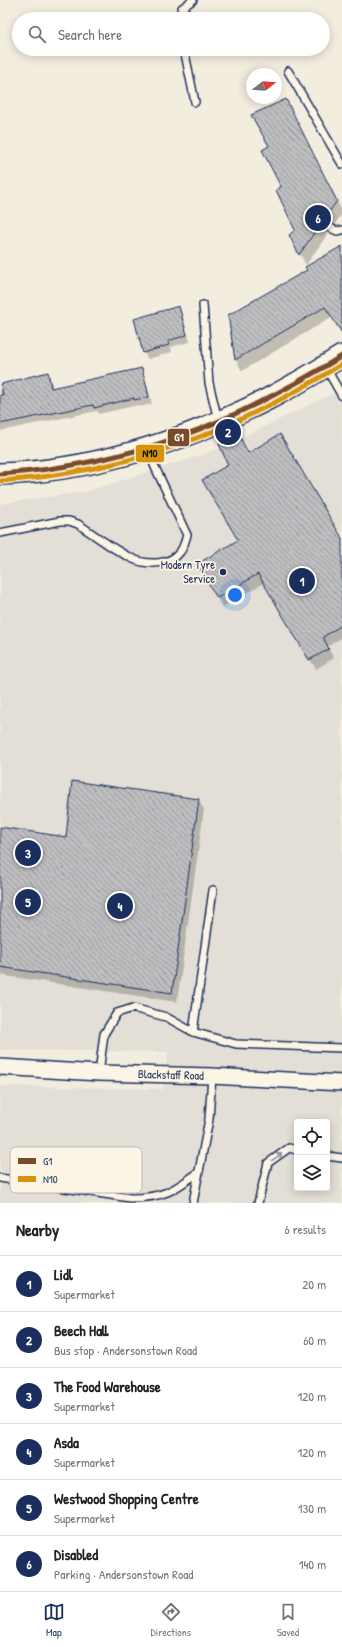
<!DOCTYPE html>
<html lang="en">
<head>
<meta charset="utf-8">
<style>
  :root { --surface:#fff; --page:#f6f6f6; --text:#222; --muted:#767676; --line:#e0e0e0; --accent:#1b2f5e }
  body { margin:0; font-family:"Patrick Hand",sans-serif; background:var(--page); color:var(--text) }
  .controls { position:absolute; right:12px; bottom:12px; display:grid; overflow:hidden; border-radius:4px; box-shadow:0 2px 10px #0003 }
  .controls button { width:36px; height:36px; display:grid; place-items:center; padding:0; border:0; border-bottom:1px solid var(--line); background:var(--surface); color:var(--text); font:20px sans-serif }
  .compass { position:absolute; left:246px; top:68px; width:36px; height:36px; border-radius:50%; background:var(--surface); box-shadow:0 2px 10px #0003; rotate:73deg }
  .you { position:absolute; left:235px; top:595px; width:14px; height:14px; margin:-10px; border:3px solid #fff; border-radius:50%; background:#1a73e8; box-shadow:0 0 0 6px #1a73e833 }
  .badge { display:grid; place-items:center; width:26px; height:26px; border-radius:50%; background:var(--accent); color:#fff; font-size:13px; font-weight:700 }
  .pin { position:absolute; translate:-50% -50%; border:2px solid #fff; box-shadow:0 1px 4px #0006 }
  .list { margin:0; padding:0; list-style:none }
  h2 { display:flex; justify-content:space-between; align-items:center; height:52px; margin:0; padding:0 16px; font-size:17px }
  h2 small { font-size:13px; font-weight:400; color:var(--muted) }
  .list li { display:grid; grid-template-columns:26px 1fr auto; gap:12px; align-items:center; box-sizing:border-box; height:56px; padding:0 16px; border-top:1px solid var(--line) }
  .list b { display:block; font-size:15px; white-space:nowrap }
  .list p { margin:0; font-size:13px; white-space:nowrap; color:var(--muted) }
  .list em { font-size:13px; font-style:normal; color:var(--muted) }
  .icon { flex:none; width:22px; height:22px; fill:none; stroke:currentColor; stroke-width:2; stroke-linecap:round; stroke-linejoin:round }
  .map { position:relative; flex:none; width:342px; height:1203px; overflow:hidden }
  .search { position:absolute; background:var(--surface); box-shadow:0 2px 10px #0003; left:12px; right:12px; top:12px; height:44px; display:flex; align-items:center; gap:10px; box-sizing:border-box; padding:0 14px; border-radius:22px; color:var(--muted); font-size:15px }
  .sheet { height:388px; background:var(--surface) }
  nav { display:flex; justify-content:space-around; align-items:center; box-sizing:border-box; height:56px; border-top:1px solid var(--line); background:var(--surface); font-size:11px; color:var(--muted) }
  nav a { display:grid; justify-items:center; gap:2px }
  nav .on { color:var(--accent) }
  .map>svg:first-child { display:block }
  .built { fill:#e3dfd6; fill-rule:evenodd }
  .shadow { fill:#0003 }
  .building { fill:url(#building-back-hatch); stroke:#1b2f5e }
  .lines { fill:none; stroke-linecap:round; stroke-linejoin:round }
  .lane-casing { stroke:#1b2f5e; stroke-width:10 }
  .street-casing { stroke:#1b2f5e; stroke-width:18 }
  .secondary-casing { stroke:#1b2f5e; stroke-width:24 }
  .lane { stroke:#fcf5e5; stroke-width:7 }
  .street { stroke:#fcf5e5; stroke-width:15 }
  .secondary { stroke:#fcf5e5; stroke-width:21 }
  .bus-1-casing { stroke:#fcf5e5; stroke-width:8 }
  .bus-2-casing { stroke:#fcf5e5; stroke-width:8 }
  .bus-1 { stroke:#7a4b2a; stroke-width:5 }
  .bus-2 { stroke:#d6940e; stroke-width:5 }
  .oneway { stroke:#8c92a2 }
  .poi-dot { fill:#1b2f5e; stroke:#fcf5e5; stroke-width:1.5 }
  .labels { text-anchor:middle; stroke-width:3.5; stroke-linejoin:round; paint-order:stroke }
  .poi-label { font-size:12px; fill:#1b2f5e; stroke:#fcf5e5; text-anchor:end }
  .street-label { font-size:12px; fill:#1b2f5e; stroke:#fcf5e5 }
  .key { fill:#fcf5e5; stroke:#b8babc; stroke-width:1 }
  .key-label { font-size:11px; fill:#1b2f5e }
  .line-badge { stroke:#fcf5e5; stroke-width:1.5 }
  .badge-label { font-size:11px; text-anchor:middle; font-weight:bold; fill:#fff }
  .pale-badge-label { font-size:11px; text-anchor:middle; font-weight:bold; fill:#111 }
</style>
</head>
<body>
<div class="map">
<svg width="342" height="1203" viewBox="0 0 342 1203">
  <defs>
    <pattern id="building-back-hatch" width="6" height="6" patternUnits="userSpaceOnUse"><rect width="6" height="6" fill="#bebec0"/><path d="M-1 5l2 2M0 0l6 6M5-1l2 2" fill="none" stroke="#9a9b9f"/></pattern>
  </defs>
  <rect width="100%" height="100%" fill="#f3ede0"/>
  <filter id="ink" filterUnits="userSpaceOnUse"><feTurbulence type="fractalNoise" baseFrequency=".025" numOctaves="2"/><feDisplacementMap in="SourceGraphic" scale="8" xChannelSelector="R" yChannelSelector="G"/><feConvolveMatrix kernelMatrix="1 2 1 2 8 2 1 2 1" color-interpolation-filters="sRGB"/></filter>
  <g filter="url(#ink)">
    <!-- built -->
    <path class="built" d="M342,389V1203H0V1086L163,1089L168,1052L0,1050V504L88,491L202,455L218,449ZM297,1122H327V1188H297Z"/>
    <!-- shadow -->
    <g class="shadow">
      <polygon points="286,100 342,211 342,214 330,231 326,234 325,238 306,265 290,235 296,230 283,187"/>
      <polygon points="342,247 342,333 332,317 242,371 236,360 229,316 308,270"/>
      <polygon points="178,307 182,314 190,342 171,347 172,352 148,359 144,353 135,320"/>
      <polygon points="141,370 145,376 152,404 139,407 138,405 99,414 97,411 0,431 0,385 47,373 51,380 53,389"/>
      <polygon points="248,454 342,540 342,637 327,647 334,658 316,669 264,583 223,607 198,565 239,541"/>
      <polygon points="198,800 204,809 177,1002 0,975 0,828 67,838"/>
    </g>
    <!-- building -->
    <g class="building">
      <polygon points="286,99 337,201 323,220 320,223 319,226 299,255 289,235 295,230 276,190 281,187 262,150 269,146 251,115"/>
      <polygon points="342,246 342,333 325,307 235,360 228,315 307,270 305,267"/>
      <polygon points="179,306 187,335 168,341 169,345 143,353 134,319"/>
      <polygon points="142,368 149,397 134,400 134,398 94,408 93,405 0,424 0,395 3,395 1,384 48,372 51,388"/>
      <polygon points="280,434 342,538 342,625 323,637 329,649 309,660 258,574 217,598 197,564 238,540 202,480 228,465 219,444 239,435 248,453"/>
      <polygon points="72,781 199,799 172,993 0,967 0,827 66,837"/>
    </g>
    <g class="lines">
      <!-- lane casing -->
      <g class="lane-casing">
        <g id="lane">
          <polyline points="178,19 182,8 193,0"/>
          <polyline points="184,49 195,102"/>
          <polyline points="288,71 342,164"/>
          <polyline points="324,225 337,231 342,230"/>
          <polyline points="203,305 209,383 218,420"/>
          <polyline points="326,368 342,396"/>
          <path d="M0,533L60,521H69L78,524C95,535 112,549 131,558C145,565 170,566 180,552C184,547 185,541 187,535L154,465L149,449"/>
          <polyline points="193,1032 213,890"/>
          <polyline points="99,1073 104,1034 117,1013 133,1008 166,1017 193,1032 236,1044 342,1048"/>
          <polyline points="327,1156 342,1158"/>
          <path d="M0,1178L130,1198C163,1198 173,1191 199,1172"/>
          <polyline points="193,1203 209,1119 212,1076"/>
          <polyline points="258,1203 268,1163 289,1148 297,1150"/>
        </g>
      </g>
      <!-- street casing -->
      <g class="street-casing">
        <g id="street">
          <path id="s1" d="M0,1067L99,1073L212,1076L342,1083"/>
        </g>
      </g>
      <!-- secondary casing -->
      <g class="secondary-casing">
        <path id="secondary" d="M0,474C94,471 185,441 268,399C293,386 318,371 342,356"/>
      </g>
      <!-- lane -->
      <use href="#lane" class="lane"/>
      <!-- street -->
      <use href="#street" class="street"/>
      <!-- secondary -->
      <use href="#secondary" class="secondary"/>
      <!-- bus-1 casing -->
      <g class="bus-1-casing">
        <path id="bus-1" d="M0,474C130,465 232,424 342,356"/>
      </g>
      <!-- bus-2 casing -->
      <g class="bus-2-casing">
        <path id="bus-2" d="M0,481C129,472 233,432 342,364"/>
      </g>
      <!-- bus-1 -->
      <use href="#bus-1" class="bus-1"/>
      <!-- bus-2 -->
      <use href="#bus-2" class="bus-2"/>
    </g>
    <!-- one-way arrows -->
    <defs><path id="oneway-shaft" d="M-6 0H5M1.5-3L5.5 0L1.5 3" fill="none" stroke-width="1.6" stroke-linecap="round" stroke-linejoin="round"/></defs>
    <use class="oneway" href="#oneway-shaft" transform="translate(277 1157) rotate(-35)"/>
  </g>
  <!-- markers -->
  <circle class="poi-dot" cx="223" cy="572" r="4"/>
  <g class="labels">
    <!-- poi labels -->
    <g class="poi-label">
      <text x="215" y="569">Modern Tyre<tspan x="215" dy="14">Service</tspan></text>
    </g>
    <!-- street labels -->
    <g class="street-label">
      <text dy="4" stroke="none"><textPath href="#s1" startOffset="171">Blackstaff Road</textPath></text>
    </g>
  </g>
  <!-- legend -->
  <rect x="10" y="1147" width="132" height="46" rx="6" class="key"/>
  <rect x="18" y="1158" width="18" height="6" fill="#7a4b2a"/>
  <rect x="18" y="1176" width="18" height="6" fill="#d6940e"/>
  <g class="key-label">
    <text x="43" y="1165">G1</text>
    <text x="43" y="1183">N10</text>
  </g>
  <g class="line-badge">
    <rect x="167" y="428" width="23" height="19" rx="4" fill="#7a4b2a"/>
    <rect x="135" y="444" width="30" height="19" rx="4" fill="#d6940e"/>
  </g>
  <g class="badge-label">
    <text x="179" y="441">G1</text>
  </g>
  <g class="pale-badge-label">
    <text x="150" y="457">N10</text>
  </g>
</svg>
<div class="controls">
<button><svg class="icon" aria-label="locate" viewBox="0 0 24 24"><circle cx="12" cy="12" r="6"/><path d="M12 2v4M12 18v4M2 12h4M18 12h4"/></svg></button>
<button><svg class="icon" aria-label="layers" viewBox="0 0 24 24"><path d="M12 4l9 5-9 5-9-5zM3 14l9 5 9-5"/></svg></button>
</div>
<svg class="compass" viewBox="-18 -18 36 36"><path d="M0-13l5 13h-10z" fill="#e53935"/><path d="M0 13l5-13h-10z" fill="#767676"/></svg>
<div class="you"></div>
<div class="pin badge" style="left:302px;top:581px">1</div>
<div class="pin badge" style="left:228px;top:432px">2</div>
<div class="pin badge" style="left:28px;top:853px">3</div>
<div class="pin badge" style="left:120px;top:906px">4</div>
<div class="pin badge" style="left:28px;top:902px">5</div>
<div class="pin badge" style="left:318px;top:218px">6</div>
<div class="search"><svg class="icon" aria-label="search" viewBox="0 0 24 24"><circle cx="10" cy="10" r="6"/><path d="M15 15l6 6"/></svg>Search here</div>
</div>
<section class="sheet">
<h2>Nearby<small>6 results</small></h2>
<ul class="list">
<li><span class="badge">1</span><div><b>Lidl</b><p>Supermarket</p></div><em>20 m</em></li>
<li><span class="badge">2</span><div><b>Beech Hall</b><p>Bus stop · Andersonstown Road</p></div><em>60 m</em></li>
<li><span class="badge">3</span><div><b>The Food Warehouse</b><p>Supermarket</p></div><em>120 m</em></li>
<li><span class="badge">4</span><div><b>Asda</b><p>Supermarket</p></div><em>120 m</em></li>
<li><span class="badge">5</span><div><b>Westwood Shopping Centre</b><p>Supermarket</p></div><em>130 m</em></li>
<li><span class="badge">6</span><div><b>Disabled</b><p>Parking · Andersonstown Road</p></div><em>140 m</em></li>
</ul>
</section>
<nav>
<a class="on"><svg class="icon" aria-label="map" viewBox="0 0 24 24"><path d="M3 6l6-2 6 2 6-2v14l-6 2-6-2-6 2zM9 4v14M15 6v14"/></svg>Map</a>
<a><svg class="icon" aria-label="directions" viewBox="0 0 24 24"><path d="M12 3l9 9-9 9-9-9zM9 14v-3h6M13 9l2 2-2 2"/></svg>Directions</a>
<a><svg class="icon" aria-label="saved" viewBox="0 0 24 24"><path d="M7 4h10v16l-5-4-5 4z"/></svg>Saved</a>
</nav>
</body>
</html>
